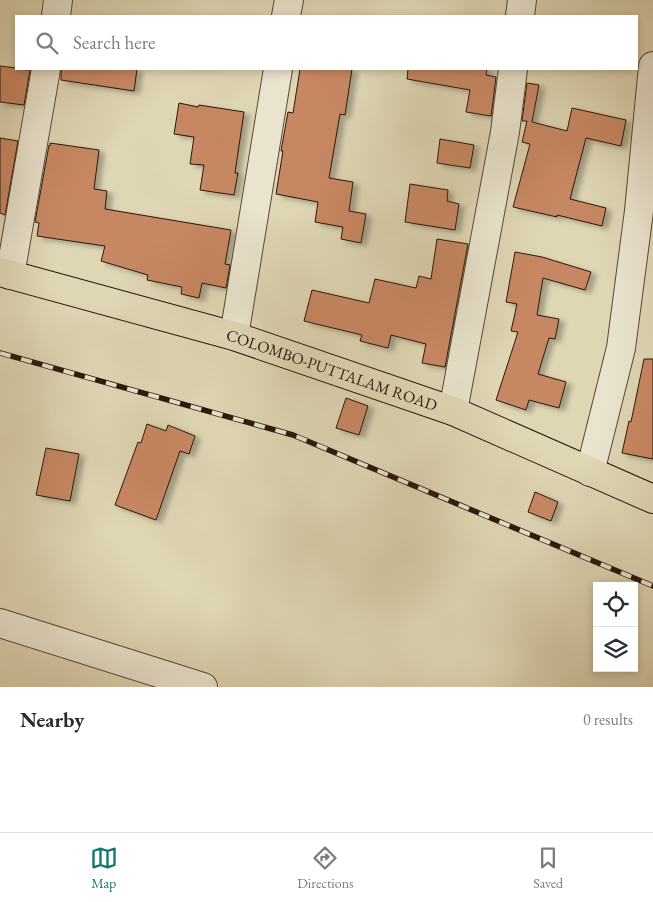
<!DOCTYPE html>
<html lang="en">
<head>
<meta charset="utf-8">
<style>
  :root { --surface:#fff; --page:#f2f2f3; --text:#2b2b33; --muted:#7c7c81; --line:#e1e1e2; --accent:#0f766e }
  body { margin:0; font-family:"EB Garamond",serif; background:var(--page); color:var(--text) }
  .controls { position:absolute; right:15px; bottom:15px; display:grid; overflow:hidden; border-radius:0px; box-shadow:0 2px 8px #0003 }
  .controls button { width:45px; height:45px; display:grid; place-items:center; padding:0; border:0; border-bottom:1px solid var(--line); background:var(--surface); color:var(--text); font:25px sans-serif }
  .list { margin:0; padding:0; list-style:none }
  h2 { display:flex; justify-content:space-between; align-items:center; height:65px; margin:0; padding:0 20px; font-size:21px }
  h2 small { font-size:16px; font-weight:400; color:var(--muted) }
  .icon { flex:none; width:28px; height:28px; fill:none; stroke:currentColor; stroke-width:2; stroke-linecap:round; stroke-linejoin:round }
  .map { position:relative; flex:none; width:653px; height:687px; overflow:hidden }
  .search { position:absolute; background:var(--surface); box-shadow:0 2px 8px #0003; left:15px; right:15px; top:15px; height:55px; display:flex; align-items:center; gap:12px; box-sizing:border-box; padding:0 18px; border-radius:0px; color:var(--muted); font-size:19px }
  .sheet { height:145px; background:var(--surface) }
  nav { display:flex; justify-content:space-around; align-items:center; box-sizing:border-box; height:70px; border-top:1px solid var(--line); background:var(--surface); font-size:14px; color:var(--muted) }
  nav a { display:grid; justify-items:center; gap:2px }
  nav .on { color:var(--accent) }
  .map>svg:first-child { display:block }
  .building { fill:#c88763; stroke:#29180a; filter:url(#shadow) }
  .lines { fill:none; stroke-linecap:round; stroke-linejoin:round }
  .minor-casing { stroke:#564834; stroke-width:30 }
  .highway-casing { stroke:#29180a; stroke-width:30 }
  .minor { stroke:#eae4ce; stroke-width:28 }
  .highway { stroke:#dfd6b4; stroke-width:28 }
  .rail-casing { stroke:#29180a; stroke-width:5.5 }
  .rail { stroke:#eae4ce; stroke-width:4; stroke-dasharray:11; stroke-linecap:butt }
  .labels { text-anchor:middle; stroke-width:4; stroke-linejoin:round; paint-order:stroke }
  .street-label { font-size:16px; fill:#29180a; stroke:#eae4ce }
</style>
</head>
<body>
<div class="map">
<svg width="653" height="687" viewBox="0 0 653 687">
  <defs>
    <filter id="shadow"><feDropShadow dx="5.5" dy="3" stdDeviation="2.5" flood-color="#0004"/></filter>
  </defs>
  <rect width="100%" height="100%" fill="#dfd6b4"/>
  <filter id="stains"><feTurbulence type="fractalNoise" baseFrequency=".004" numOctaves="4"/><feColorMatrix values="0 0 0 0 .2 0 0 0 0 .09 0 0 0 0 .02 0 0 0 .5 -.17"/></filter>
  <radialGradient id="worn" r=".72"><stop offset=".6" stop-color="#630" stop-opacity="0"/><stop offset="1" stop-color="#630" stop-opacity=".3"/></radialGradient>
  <!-- building -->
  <g class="building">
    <polygon points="0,66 16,68 16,69 30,70 24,105 0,102"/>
    <polygon points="61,69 137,69 134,91 61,80"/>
    <polygon points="300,69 352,69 345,115 340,114 329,178 353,182 349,211 366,214 361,243 341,239 343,227 315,222 318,202 276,194 283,151 281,151 288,112 293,113"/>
    <polygon points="408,69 487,69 486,75 496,77 491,116 466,112 470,90 407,79"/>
    <polygon points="527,83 539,85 532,122 567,131 572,108 626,120 621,146 586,138 570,199 606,208 602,226 557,215 557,217 513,207 530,144 522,142 527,121 522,121"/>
    <polygon points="179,103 198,107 199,105 244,112 235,173 238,173 234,195 200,190 204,165 190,164 194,137 174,134"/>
    <polygon points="0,138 18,141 5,215 0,213"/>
    <polygon points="440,139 474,145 470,168 437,163"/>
    <polygon points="50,143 99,150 94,189 107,191 105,209 231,230 225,264 230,265 226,288 202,283 199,298 181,294 182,287 147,280 148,275 101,261 105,246 37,236 39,223 35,222 49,145 50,146"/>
    <polygon points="410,184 448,190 447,201 459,204 455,230 405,222"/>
    <polygon points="437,239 468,244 445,367 422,363 426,344 391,335 388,348 360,341 362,335 304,321 312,290 369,303 375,279 416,288 419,276 431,279"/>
    <polygon points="515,252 542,257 591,272 585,290 543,278 537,315 559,319 555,339 549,338 538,374 566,382 559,408 529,400 526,410 496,400 518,332 511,331 517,304 506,302"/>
    <polygon points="644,359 653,359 653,459 622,453 629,421 631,422"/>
    <polygon points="346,398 368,406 359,435 336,428"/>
    <polygon points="147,424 166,431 168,425 195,436 189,454 180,451 156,520 115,505 138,442 141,443"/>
    <polygon points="46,448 79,454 70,501 36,495"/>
    <polygon points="535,492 558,502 551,521 528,512"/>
  </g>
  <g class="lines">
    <!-- minor casing -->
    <g class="minor-casing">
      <g id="minor">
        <polyline points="56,16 58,0"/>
        <polyline points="286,16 289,0"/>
        <polyline points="520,16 522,0"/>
        <polyline points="10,275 46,69"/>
        <polyline points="234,336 278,69"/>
        <polyline points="453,411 505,132 513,69"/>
        <polyline points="590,472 621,348 639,211 653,66"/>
        <polyline points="0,623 203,687"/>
      </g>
    </g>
    <!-- highway casing -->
    <g class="highway-casing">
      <g id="highway">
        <path id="s1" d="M0,272L234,336L453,411L653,499"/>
      </g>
    </g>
    <!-- minor -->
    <use href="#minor" class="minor"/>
    <!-- highway -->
    <use href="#highway" class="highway"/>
    <!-- rail casing -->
    <g class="rail-casing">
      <polyline id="rail" points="0,353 293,435 653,586"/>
    </g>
    <!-- rail -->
    <use href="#rail" class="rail"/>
  </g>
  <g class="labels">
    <!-- street labels -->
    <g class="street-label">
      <text dy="6" stroke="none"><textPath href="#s1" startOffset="346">COLOMBO-PUTTALAM ROAD</textPath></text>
    </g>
  </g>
  <rect width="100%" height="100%" filter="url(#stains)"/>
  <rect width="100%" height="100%" fill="url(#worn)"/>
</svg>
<div class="controls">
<button><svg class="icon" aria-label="locate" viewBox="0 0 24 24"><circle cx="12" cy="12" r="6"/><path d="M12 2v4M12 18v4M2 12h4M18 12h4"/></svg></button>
<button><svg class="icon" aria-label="layers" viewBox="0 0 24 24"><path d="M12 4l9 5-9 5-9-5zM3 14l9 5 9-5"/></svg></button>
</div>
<div class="search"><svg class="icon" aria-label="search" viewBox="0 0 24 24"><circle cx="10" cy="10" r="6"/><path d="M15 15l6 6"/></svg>Search here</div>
</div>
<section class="sheet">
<h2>Nearby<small>0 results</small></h2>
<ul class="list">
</ul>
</section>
<nav>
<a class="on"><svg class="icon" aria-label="map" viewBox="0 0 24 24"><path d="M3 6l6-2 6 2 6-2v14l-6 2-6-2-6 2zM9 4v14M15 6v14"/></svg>Map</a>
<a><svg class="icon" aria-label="directions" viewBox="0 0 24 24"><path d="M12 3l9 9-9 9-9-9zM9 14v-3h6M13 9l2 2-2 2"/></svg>Directions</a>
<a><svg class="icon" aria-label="saved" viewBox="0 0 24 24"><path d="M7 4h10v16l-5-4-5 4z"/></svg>Saved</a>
</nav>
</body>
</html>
